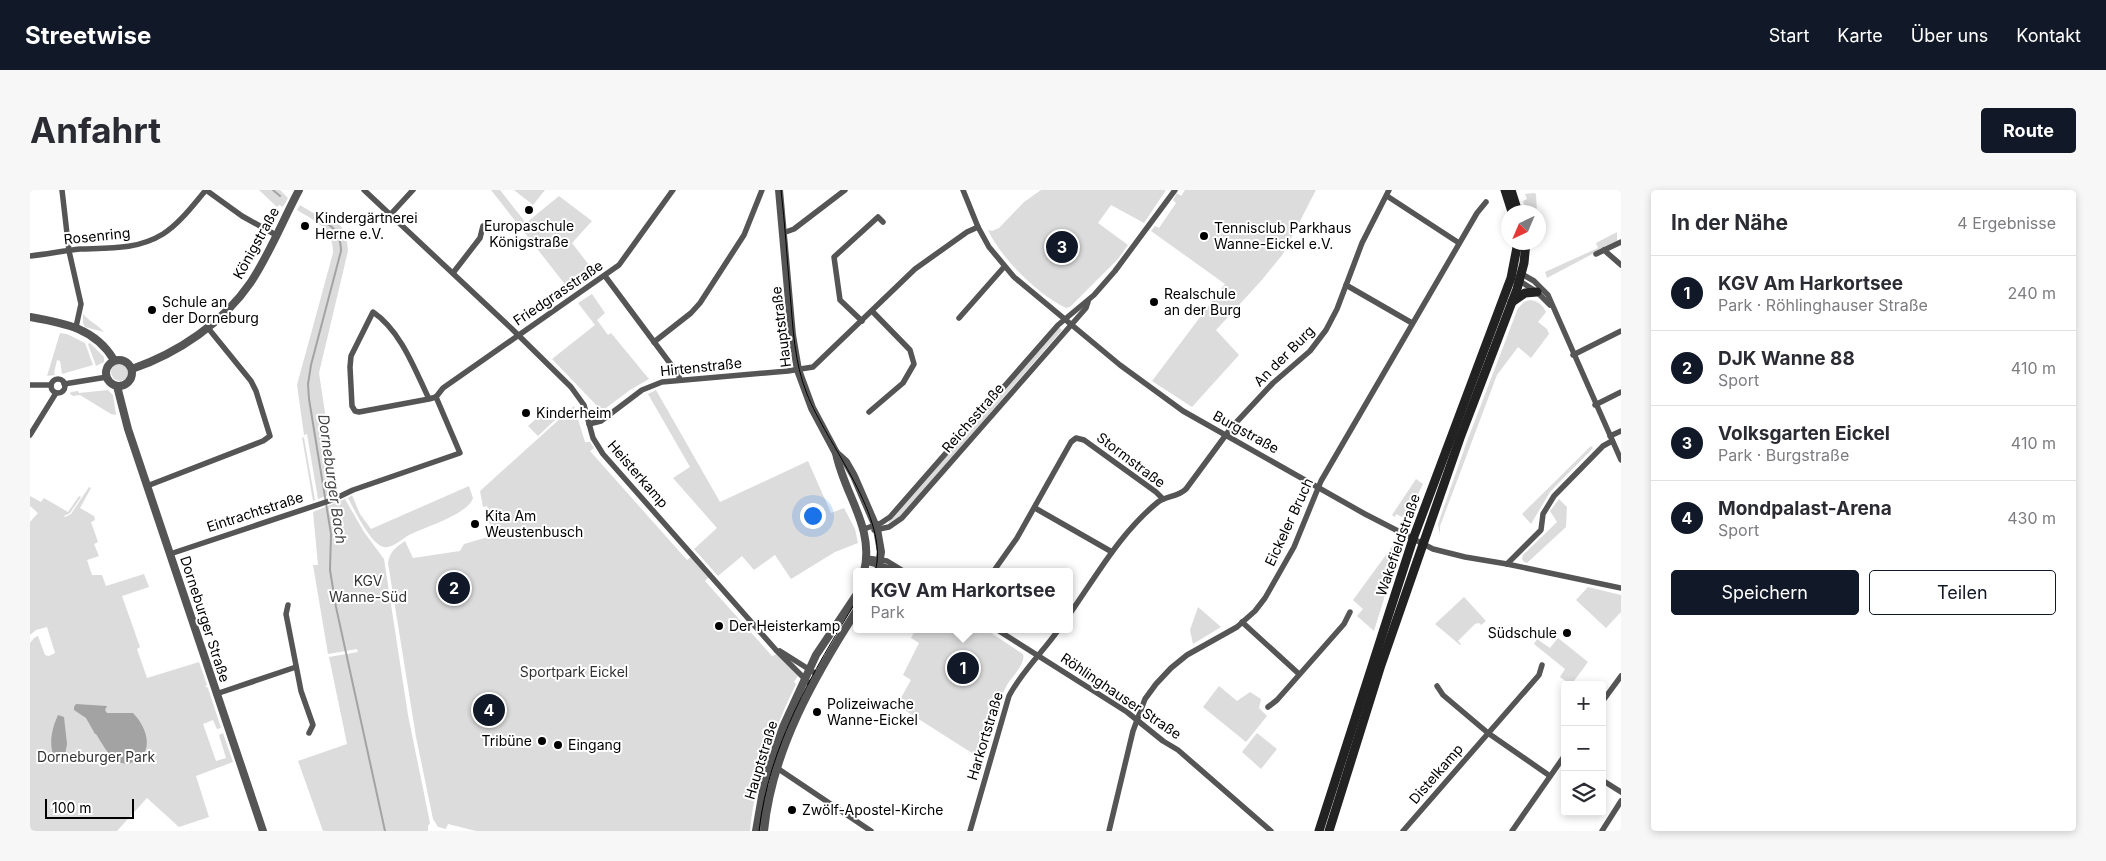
<!DOCTYPE html>
<html lang="de">
<head>
<meta charset="utf-8">
<style>
  :root { --surface:#fff; --page:#f7f7f7; --text:#2b2b33; --muted:#7c7c81; --line:#e1e1e2; --accent:#111827 }
  body { margin:0; font-family:Inter,sans-serif; background:var(--page); color:var(--text) }
  .controls { position:absolute; right:15px; bottom:15px; display:grid; overflow:hidden; border-radius:5px; box-shadow:0 2px 8px #0003 }
  .controls button { width:45px; height:45px; display:grid; place-items:center; padding:0; border:0; border-bottom:1px solid var(--line); background:var(--surface); color:var(--text); font:25px sans-serif }
  .compass { position:absolute; left:1471px; top:15px; width:45px; height:45px; border-radius:50%; background:var(--surface); box-shadow:0 2px 8px #0003; rotate:224deg }
  .scale { position:absolute; left:15px; bottom:12px; width:89px; box-sizing:border-box; padding-left:5px; border:2px solid #000; border-top:0; font-size:14px; line-height:18px; white-space:nowrap; color:#000; -webkit-text-stroke:4px #fff; paint-order:stroke }
  .you { position:absolute; left:782px; top:325px; width:18px; height:18px; margin:-12px; border:4px solid #fff; border-radius:50%; background:#1a73e8; box-shadow:0 0 0 8px #1a73e833 }
  .badge { display:grid; place-items:center; width:32px; height:32px; border-radius:50%; background:var(--accent); color:#fff; font-size:16px; font-weight:700 }
  .pin { position:absolute; translate:-50% -50%; border:2px solid #fff; box-shadow:0 1px 5px #0006 }
  .popup { position:absolute; left:823px; top:378px; width:220px; height:65px; box-sizing:border-box; display:grid; place-content:center; border-radius:5px; background:var(--surface); filter:drop-shadow(0 1px 4px #0005); font-size:16px; white-space:nowrap; color:var(--muted) }
  .popup b { font-size:19px; color:var(--text) }
  .popup::after { content:''; position:absolute; left:50%; top:100%; margin-left:-10px; border:10px solid transparent; border-top-color:var(--surface) }
  .list { margin:0; padding:0; list-style:none }
  h2 { display:flex; justify-content:space-between; align-items:center; height:65px; margin:0; padding:0 20px; font-size:21px }
  h2 small { font-size:16px; font-weight:400; color:var(--muted) }
  .list li { display:grid; grid-template-columns:32px 1fr auto; gap:15px; align-items:center; box-sizing:border-box; height:75px; padding:0 20px; border-top:1px solid var(--line) }
  .list b { display:block; font-size:19px; white-space:nowrap }
  .list p { margin:0; font-size:16px; white-space:nowrap; color:var(--muted) }
  .list em { font-size:16px; font-style:normal; color:var(--muted) }
  .actions { display:flex; gap:10px; padding:15px 20px }
  .actions a { flex:1; padding:11px 0; border:1px solid var(--accent); border-radius:5px; text-align:center; font-size:18px; color:var(--accent) }
  .actions .main { background:var(--accent); color:#fff }
  .icon { flex:none; width:28px; height:28px; fill:none; stroke:currentColor; stroke-width:2; stroke-linecap:round; stroke-linejoin:round }
  .map { position:relative; flex:none; width:1591px; height:641px; overflow:hidden; border-radius:5px }
  header { display:flex; align-items:center; gap:30px; box-sizing:border-box; height:70px; padding:0 25px; background:var(--accent); color:#fff }
  header strong { font-size:24px }
  nav { display:flex; gap:28px; margin-inline-start:auto; font-size:18px }
  .intro { display:flex; align-items:center; justify-content:space-between; box-sizing:border-box; height:120px; padding:0 30px }
  h1 { margin:0; font-size:35px }
  .button { padding:12px 22px; border-radius:5px; background:var(--accent); color:#fff; font-size:18px; font-weight:700 }
  main { display:flex; gap:30px; padding:0 30px }
  aside { flex:1; background:var(--surface); border-radius:5px; box-shadow:0 2px 8px #0003 }
  .map>svg:first-child { display:block }
  .green { fill:#dcdcdc }
  .water { fill:#a3a3a3 }
  .lines { fill:none; stroke-linecap:round; stroke-linejoin:round }
  .stream { stroke:#a3a3a3; stroke-width:2 }
  .minor { stroke:#555; stroke-width:5.5 }
  .tertiary { stroke:#555; stroke-width:8 }
  .secondary { stroke:#222; stroke-width:9 }
  .tram { stroke:#000; stroke-width:1 }
  .poi-dot { fill:#000; stroke:#fff; stroke-width:2 }
  .labels { text-anchor:middle; stroke-width:4; stroke-linejoin:round; paint-order:stroke }
  .poi-label { font-size:14px; fill:#000; stroke:#fff; text-anchor:start }
  .street-label { font-size:14px; fill:#000; stroke:#fff }
  .park-label { font-size:14px; fill:#333; stroke:#fff }
  .water-label { font-size:15px; font-style:italic; fill:#444; stroke:#fff }
</style>
</head>
<body>
<header>
<strong>Streetwise</strong>
<nav><a>Start</a><a>Karte</a><a>Über uns</a><a>Kontakt</a></nav>
</header>
<div class="intro"><h1>Anfahrt</h1><a class="button">Route</a></div>
<main>
<div class="map">
<svg width="1591" height="641" viewBox="0 0 1591 641">
  <rect width="100%" height="100%" fill="#fff"/>
  <!-- green -->
  <g class="green">
    <polygon points="229,0 250,0 258,8 253,17 249,15 247,17"/>
    <polygon points="461,0 470,0 496,33 529,6 562,31 542,53 566,84 541,102"/>
    <polygon points="484,0 515,0 503,15"/>
    <path d="M1011,0H1136L1114,33L1081,15L1068,33L1098,55L1088,69L1040,117L1036,118C1009,106 970,67 958,40L962,41L969,38L994,12Z"/>
    <polygon points="1155,0 1286,0 1253,64 1231,91 1186,140 1209,165 1162,217 1122,191 1195,94 1121,41 1125,36 1129,38 1146,13 1143,10 1147,3 1151,6"/>
    <polygon points="1504,3 1506,4 1507,22 1497,22 1493,11 1497,9 1495,4"/>
    <path d="M270,15L295,30L301,28C314,35 317,47 318,61L289,183L307,302L288,309L277,244L274,245L267,195L303,63C304,39 285,31 267,20Z"/>
    <polygon points="1587,42 1587,51 1517,88 1515,82 1568,58 1566,53"/>
    <polygon points="562,104 575,123 567,130 578,145 581,143 619,189 600,200 572,221 522,169 565,135 548,113"/>
    <path d="M1500,110C1508,111 1513,115 1516,122L1508,132L1517,139L1519,144L1501,168L1488,157L1467,185L1410,336V345L1408,334L1436,254L1488,118L1494,112Z"/>
    <path d="M53,124C59,131 68,135 74,142L55,137L53,133Z"/>
    <polygon points="1029,137 1032,140 870,327 857,334"/>
    <polygon points="30,143 37,144 55,153 63,175 32,184 30,171 27,170 24,183 25,185 17,186"/>
    <polygon points="60,153 74,167 74,172 66,176 58,154"/>
    <circle cx="90" cy="182" r="9"/>
    <polygon points="78,200 83,205 86,225 81,224 50,205 43,206 40,204 41,202 48,201 49,203"/>
    <polygon points="626,200 690,312 778,271 801,323 814,318 825,339 828,353 805,362 761,389 745,365 724,380 712,366 688,386 664,359 687,338 643,288 660,277 618,204"/>
    <path d="M544,216L555,252H560L564,258L560,261L657,370L661,367L679,387L675,391L742,466L747,464L768,486L764,492L766,494C743,542 725,588 720,641H446L418,634L416,639L408,637L403,629L386,547L358,373C360,361 366,357 375,351L383,368L430,361L434,354L465,345L456,326L460,324L457,316L453,317L450,301Z"/>
    <polygon points="517,219 526,229 508,246 498,236"/>
    <polygon points="272,247 274,248 285,310 283,311"/>
    <polygon points="1561,256 1563,258 1520,302 1501,334 1492,324"/>
    <polygon points="1386,289 1393,294 1378,324 1373,325 1372,327 1366,324 1365,327 1362,325"/>
    <path d="M439,296L443,308C438,324 396,337 381,344C373,348 362,359 354,357C341,355 324,319 318,308L322,305L330,324L341,339Z"/>
    <polygon points="59,297 61,298 50,318 64,326 65,330 61,332 68,352 64,354 69,366 57,370 62,385 72,385 76,396 114,384 119,397 92,406 110,457 107,459 117,488 169,472 177,495 175,496 178,498 191,538 187,539 183,530 173,534 186,571 196,568 189,545 193,543 203,572 166,586 179,627 149,637 117,608 87,641 0,641 0,453 4,448 8,446 15,465 19,466 25,463 17,437 6,440 0,445 0,332 8,323 0,316 0,306 11,312 14,308 38,322 49,306 51,307 40,323 34,326 35,327 41,324"/>
    <polygon points="315,309 334,342 354,369 378,525 400,633 398,636 398,641 293,641 268,571 317,554 299,467 328,462 327,459 298,464 283,375 288,375 283,322"/>
    <polygon points="1529,309 1537,317 1536,337 1497,373 1494,372 1492,369 1493,365 1527,332 1520,321"/>
    <polygon points="1364,354 1369,360 1344,441 1327,426 1333,419 1323,410"/>
    <polygon points="1558,397 1591,405 1591,422 1576,438 1546,410"/>
    <polygon points="1434,407 1456,431 1451,435 1449,433 1445,434 1428,451 1431,454 1430,455 1405,434"/>
    <polygon points="1168,417 1191,437 1163,454 1160,440"/>
    <path d="M886,439H955L993,464C996,474 982,486 977,495C965,517 960,546 953,570L868,516V513L881,490L873,485L889,453L881,448Z"/>
    <polygon points="1528,448 1558,472 1541,495 1530,487 1535,479 1504,454 1507,449 1520,458"/>
    <polygon points="1189,496 1207,511 1220,502 1231,509 1229,518 1237,526 1216,552 1173,517"/>
    <polygon points="1227,543 1247,559 1231,579 1212,562"/>
  </g>
  <!-- water -->
  <g class="water">
    <path d="M46,514L77,516L75,520L77,523H103C119,539 126,568 97,574C81,573 74,556 66,544H65L56,528L44,520V517Z"/>
    <path d="M28,525L34,527L37,554L35,565L29,568L23,565C19,551 22,538 28,525Z"/>
  </g>
  <g class="lines">
    <!-- stream -->
    <g class="stream">
      <polyline points="243,0 250,6"/>
      <path d="M296,33C307,39 311,48 311,61L281,175L278,194L279,209L301,344L300,380L306,417L355,641"/>
    </g>
    <!-- minor -->
    <g class="minor">
      <polyline points="32,0 39,61 51,114 46,137"/>
      <polyline points="334,0 481,138 541,197 554,215 563,248 573,264 746,460 782,496"/>
      <polyline points="933,0 948,37 959,57 984,87 1090,175 1153,221 1335,324 1403,359 1435,367 1477,374 1591,398"/>
      <polyline points="1357,6 1429,53"/>
      <polyline points="360,25 383,0"/>
      <polyline points="753,43 764,39 815,0"/>
      <polyline points="1574,60 1591,75"/>
      <polyline points="1566,64 1591,52"/>
      <path d="M0,66C17,64 33,61 50,59C79,58 107,60 133,44C150,33 163,15 176,0L212,26L246,45"/>
      <polyline points="423,83 450,48 453,36"/>
      <polyline points="1490,83 1504,91 1518,105 1591,270"/>
      <polyline points="575,86 648,184 650,190"/>
      <polyline points="1488,90 1507,102 1520,115"/>
      <polyline points="1316,95 1382,133"/>
      <polyline points="929,128 974,77"/>
      <polyline points="832,131 810,110 804,67 848,27 853,32"/>
      <polyline points="624,152 661,123 670,113 714,45 732,0"/>
      <polyline points="1543,165 1591,141"/>
      <circle cx="28" cy="196" r="7"/>
      <polyline points="34,194 77,187"/>
      <polyline points="0,195 21,195"/>
      <polyline points="406,207 413,198 589,75 643,0"/>
      <path d="M399,209L329,222L325,221L322,216L320,177L321,166L343,122C371,141 385,180 399,209L406,207"/>
      <polyline points="1565,215 1591,202"/>
      <polyline points="839,222 873,193 884,174 880,160 842,121"/>
      <polyline points="559,234 571,231 612,200 632,192 758,181 783,177 885,79 937,42 948,37"/>
      <polyline points="0,245 26,203"/>
      <polyline points="1580,246 1591,241"/>
      <polyline points="117,296 233,251 240,246 226,201 221,191 178,138"/>
      <polyline points="1005,318 1082,362"/>
      <polyline points="834,339 851,333 860,327 1028,135 1064,105 1085,81 1145,0"/>
      <polyline points="844,340 859,337 872,328 1056,118 1058,112"/>
      <polyline points="140,364 302,310 323,300 430,263 406,207"/>
      <polyline points="837,368 857,371 875,382"/>
      <polyline points="837,372 871,381"/>
      <polyline points="1477,374 1511,340 1513,324 1524,306 1573,256 1582,251"/>
      <polyline points="963,382 987,348 1041,252 1046,248 1054,250 1126,302 1133,309"/>
      <polyline points="258,415 256,424 271,501 283,535 279,543"/>
      <path d="M1039,425C1067,385 1090,343 1128,312C1136,306 1148,307 1156,299L1201,238L1243,193L1280,161L1296,140L1307,119L1332,53L1359,0"/>
      <polyline points="1212,432 1269,484"/>
      <polyline points="966,439 1097,522 1133,551 1148,560 1241,641"/>
      <polyline points="750,461 788,485"/>
      <polyline points="1407,496 1413,505 1458,543 1520,586"/>
      <polyline points="186,504 266,477"/>
      <polyline points="1572,512 1591,486"/>
      <polyline points="1238,517 1247,510 1314,434 1320,422"/>
      <polyline points="747,578 841,641"/>
      <polyline points="1572,590 1591,602"/>
      <path d="M940,641L979,506C992,481 1013,462 1029,439"/>
      <polyline points="1079,641 1103,541 1115,509 1126,494 1141,478 1157,465 1207,437 1225,421 1235,408 1264,357 1291,291 1447,23 1456,12"/>
      <polyline points="1373,641 1509,485 1512,475"/>
      <polyline points="1482,641 1535,565"/>
      <polyline points="1572,641 1591,611"/>
    </g>
    <!-- tertiary -->
    <g class="tertiary">
      <polyline points="749,0 762,145 768,180 782,218 806,263 816,272 824,286 847,339 851,362 848,382"/>
      <path d="M0,127C34,133 65,138 84,170"/>
      <circle cx="89" cy="183" r="13"/>
      <path d="M102,179C148,163 193,133 221,92C240,63 253,30 269,0"/>
      <polyline points="87,196 98,239 233,641"/>
      <path d="M806,263C814,305 845,337 834,382"/>
      <polyline points="726,641 735,589 753,537 786,465 827,404"/>
      <path d="M734,641C742,560 784,487 827,420"/>
    </g>
    <!-- secondary -->
    <g class="secondary">
      <polyline points="1475,0 1482,22"/>
      <polyline points="1481,0 1488,22"/>
      <polyline points="1482,112 1495,103 1507,102"/>
      <polyline points="1289,641 1383,349 1481,88 1488,52"/>
      <polyline points="1299,641 1351,475 1430,248 1487,99 1494,73 1496,52"/>
    </g>
    <!-- tram -->
    <g class="tram">
      <path d="M751,0C755,34 757,68 760,103C763,137 764,172 777,204C796,253 861,329 845,382"/>
      <path d="M729,641C739,555 782,483 827,410"/>
    </g>
  </g>
  <!-- markers -->
  <g class="poi-dot">
    <circle cx="499" cy="20" r="5"/>
    <circle cx="275" cy="36" r="5"/>
    <circle cx="1174" cy="46" r="5"/>
    <circle cx="1124" cy="112" r="5"/>
    <circle cx="122" cy="120" r="5"/>
    <circle cx="496" cy="223" r="5"/>
    <circle cx="445" cy="334" r="5"/>
    <circle cx="689" cy="436" r="5"/>
    <circle cx="1537" cy="443" r="5"/>
    <circle cx="787" cy="522" r="5"/>
    <circle cx="512" cy="551" r="5"/>
    <circle cx="528" cy="555" r="5"/>
    <circle cx="762" cy="620" r="5"/>
  </g>
  <g class="labels">
    <!-- poi labels -->
    <g class="poi-label">
      <text x="285" y="33">Kindergärtnerei<tspan x="285" dy="16">Herne e.V.</tspan></text>
      <text x="499" y="41" text-anchor="middle">Europaschule<tspan x="499" dy="16">Königstraße</tspan></text>
      <text x="1184" y="43">Tennisclub Parkhaus<tspan x="1184" dy="16">Wanne-Eickel e.V.</tspan></text>
      <text x="1134" y="109">Realschule<tspan x="1134" dy="16">an der Burg</tspan></text>
      <text x="132" y="117">Schule an<tspan x="132" dy="16">der Dorneburg</tspan></text>
      <text x="506" y="228">Kinderheim</text>
      <text x="455" y="331">Kita Am<tspan x="455" dy="16">Weustenbusch</tspan></text>
      <text x="699" y="441">Der Heisterkamp</text>
      <text x="1527" y="448" text-anchor="end">Südschule</text>
      <text x="797" y="519">Polizeiwache<tspan x="797" dy="16">Wanne-Eickel</tspan></text>
      <text x="502" y="556" text-anchor="end">Tribüne</text>
      <text x="538" y="560">Eingang</text>
      <text x="772" y="625">Zwölf-Apostel-Kirche</text>
    </g>
    <!-- street labels -->
    <g class="street-label">
      <text transform="translate(67 46) rotate(-6)" y="5">Rosenring</text>
      <text transform="translate(226 53) rotate(-61)" y="5">Königstraße</text>
      <text transform="translate(528 103) rotate(-34)" y="5">Friedgrasstraße</text>
      <text transform="translate(751 137) rotate(-97)" y="5">Hauptstraße</text>
      <text transform="translate(1254 166) rotate(-45)" y="5">An der Burg</text>
      <text transform="translate(671 177) rotate(-6)" y="5">Hirtenstraße</text>
      <text transform="translate(943 228) rotate(-49)" y="5">Reichsstraße</text>
      <text transform="translate(1216 242) rotate(29)" y="5">Burgstraße</text>
      <text transform="translate(1101 270) rotate(37)" y="5">Stormstraße</text>
      <text transform="translate(608 284) rotate(49)" y="5">Heisterkamp</text>
      <text transform="translate(225 322) rotate(-18)" y="5">Eintrachtstraße</text>
      <text transform="translate(1259 332) rotate(-65)" y="5">Eickeler Bruch</text>
      <text transform="translate(1368 355) rotate(-71)" y="5">Wakefieldstraße</text>
      <text transform="translate(175 429) rotate(72)" y="5">Dorneburger Straße</text>
      <text transform="translate(1091 506) rotate(34)" y="5">Röhlinghauser Straße</text>
      <text transform="translate(955 546) rotate(-73)" y="5">Harkortstraße</text>
      <text transform="translate(731 570) rotate(-73)" y="5">Hauptstraße</text>
      <text transform="translate(1406 584) rotate(-49)" y="5">Distelkamp</text>
    </g>
    <!-- park labels -->
    <g class="park-label">
      <text x="338" y="396">KGV<tspan x="338" dy="16">Wanne-Süd</tspan></text>
      <text x="544" y="487">Sportpark Eickel</text>
      <text x="66" y="572">Dorneburger Park</text>
    </g>
    <!-- water labels -->
    <g class="water-label">
      <text transform="translate(302 289) rotate(82)" y="5">Dorneburger Bach</text>
    </g>
  </g>
</svg>
<div class="controls">
<button>+</button>
<button>−</button>
<button><svg class="icon" aria-label="layers" viewBox="0 0 24 24"><path d="M12 4l9 5-9 5-9-5zM3 14l9 5 9-5"/></svg></button>
</div>
<svg class="compass" viewBox="-18 -18 36 36"><path d="M0-13l5 13h-10z" fill="#e53935"/><path d="M0 13l5-13h-10z" fill="#7c7c81"/></svg>
<div class="scale">100 m</div>
<div class="you"></div>
<div class="pin badge" style="left:933px;top:478px">1</div>
<div class="popup"><b>KGV Am Harkortsee</b>Park</div>
<div class="pin badge" style="left:424px;top:398px">2</div>
<div class="pin badge" style="left:1032px;top:57px">3</div>
<div class="pin badge" style="left:459px;top:520px">4</div>
</div>
<aside>
<h2>In der Nähe<small>4 Ergebnisse</small></h2>
<ul class="list">
<li><span class="badge">1</span><div><b>KGV Am Harkortsee</b><p>Park · Röhlinghauser Straße</p></div><em>240 m</em></li>
<li><span class="badge">2</span><div><b>DJK Wanne 88</b><p>Sport</p></div><em>410 m</em></li>
<li><span class="badge">3</span><div><b>Volksgarten Eickel</b><p>Park · Burgstraße</p></div><em>410 m</em></li>
<li><span class="badge">4</span><div><b>Mondpalast-Arena</b><p>Sport</p></div><em>430 m</em></li>
</ul>
<div class="actions"><a class="main">Speichern</a><a>Teilen</a></div>
</aside>
</main>
</body>
</html>
